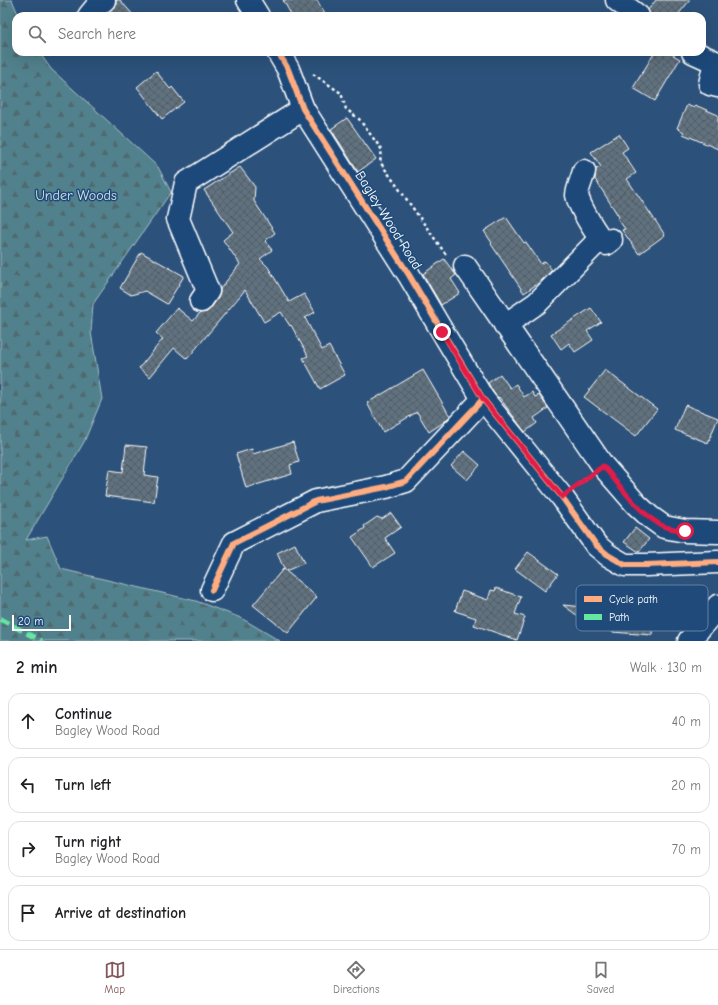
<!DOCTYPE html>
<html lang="en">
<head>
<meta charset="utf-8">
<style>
  :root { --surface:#fff; --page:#f6f6f6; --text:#202124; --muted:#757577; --line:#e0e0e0; --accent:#84575d }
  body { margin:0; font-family:"Comic Neue",sans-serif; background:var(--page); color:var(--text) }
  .scale { position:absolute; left:12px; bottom:10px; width:59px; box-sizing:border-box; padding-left:4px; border:2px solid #fff; border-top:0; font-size:11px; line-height:14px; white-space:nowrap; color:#fff; -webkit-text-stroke:3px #1f4a7a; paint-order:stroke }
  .stop { position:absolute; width:12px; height:12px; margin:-9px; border:3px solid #e11d48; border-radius:50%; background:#fff }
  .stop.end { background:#e11d48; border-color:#fff; box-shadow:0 1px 4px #0008 }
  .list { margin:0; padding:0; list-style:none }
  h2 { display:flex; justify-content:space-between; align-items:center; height:52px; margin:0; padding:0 16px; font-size:17px }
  h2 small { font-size:13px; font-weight:400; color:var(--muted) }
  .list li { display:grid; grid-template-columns:26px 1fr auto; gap:12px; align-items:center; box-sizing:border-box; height:56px; margin:0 8px 8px; padding:0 8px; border:1px solid var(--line); border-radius:12px }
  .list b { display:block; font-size:15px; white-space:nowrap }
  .list p { margin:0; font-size:13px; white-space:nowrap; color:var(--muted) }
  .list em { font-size:13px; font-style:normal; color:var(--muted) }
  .icon { flex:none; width:22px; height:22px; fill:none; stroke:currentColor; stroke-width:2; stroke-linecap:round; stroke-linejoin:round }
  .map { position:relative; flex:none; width:718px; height:641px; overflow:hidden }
  .search { position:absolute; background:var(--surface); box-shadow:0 4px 16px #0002; left:12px; right:12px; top:12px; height:44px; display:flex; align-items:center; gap:10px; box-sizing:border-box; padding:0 14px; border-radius:12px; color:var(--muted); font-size:15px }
  .sheet { height:308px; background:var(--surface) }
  nav { display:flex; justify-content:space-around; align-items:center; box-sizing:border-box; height:56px; border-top:1px solid var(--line); background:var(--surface); font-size:11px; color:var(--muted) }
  nav a { display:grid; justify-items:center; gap:2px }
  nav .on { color:var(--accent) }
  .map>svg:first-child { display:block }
  .forest { fill:url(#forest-firs); stroke:#a8c0c6 }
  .building { fill:url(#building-cross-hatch); stroke:#fff }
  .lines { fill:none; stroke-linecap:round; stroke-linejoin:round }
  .minor-casing { stroke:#fff; stroke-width:25 }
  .path { stroke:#fff; stroke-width:2.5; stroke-dasharray:3 3; stroke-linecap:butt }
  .minor { stroke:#1f4a7a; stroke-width:22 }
  .quiet { stroke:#66e7a1; stroke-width:5; stroke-dasharray:10 5; stroke-linecap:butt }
  .cycleway-casing { stroke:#1f4a7a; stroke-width:8 }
  .cycleway { stroke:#ffac80; stroke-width:6 }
  .route { stroke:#e11d48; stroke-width:5 }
  .labels { text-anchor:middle; stroke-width:3; stroke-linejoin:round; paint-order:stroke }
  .park-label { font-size:14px; fill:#d4e0e2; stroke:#1f4a7a }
  .street-label { font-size:14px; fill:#fff; stroke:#1f4a7a }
  .key { fill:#1f4a7a; stroke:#6280a2; stroke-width:1 }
  .key-label { font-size:11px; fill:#fff }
</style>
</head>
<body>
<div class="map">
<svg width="718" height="641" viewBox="0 0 718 641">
  <defs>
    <pattern id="forest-firs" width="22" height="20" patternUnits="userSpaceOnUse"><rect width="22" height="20" fill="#51818c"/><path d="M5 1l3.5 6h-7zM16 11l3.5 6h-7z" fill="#4f696f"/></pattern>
    <pattern id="building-cross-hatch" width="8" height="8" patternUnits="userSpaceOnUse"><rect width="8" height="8" fill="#617281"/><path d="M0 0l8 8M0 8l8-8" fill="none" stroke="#545b61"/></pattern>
  </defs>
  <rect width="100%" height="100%" fill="#2c527b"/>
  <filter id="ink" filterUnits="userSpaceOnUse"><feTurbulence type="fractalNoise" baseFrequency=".025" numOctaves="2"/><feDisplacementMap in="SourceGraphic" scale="8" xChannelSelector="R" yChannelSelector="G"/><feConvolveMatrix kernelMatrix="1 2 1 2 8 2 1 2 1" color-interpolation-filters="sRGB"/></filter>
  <g filter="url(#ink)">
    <!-- forest -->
    <polygon class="forest" points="0,0 12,0 19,16 16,16 16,52 39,52 51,69 158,167 171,192 93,304 91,332 102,399 84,442 26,540 47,536 61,569 196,601 241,618 280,641 0,641"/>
    <!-- building -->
    <g class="building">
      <polygon points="116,0 120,0 134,16 105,16 116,5"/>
      <polygon points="283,0 317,0 326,16 292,16"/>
      <polygon points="656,0 690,0 677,16 650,16 648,10"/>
      <polygon points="655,52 668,52 680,59 655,101 633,88"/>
      <polygon points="156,71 170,89 172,87 184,102 162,119 137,87"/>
      <polygon points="687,105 694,108 695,105 718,115 718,149 683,134 684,132 677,128"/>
      <polygon points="347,118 376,159 358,172 331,129"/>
      <polygon points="619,134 628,148 622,152 636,173 627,179 665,235 639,254 622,230 625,229 617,218 619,217 595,179 596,169 601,167 591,152"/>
      <polygon points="240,167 255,187 254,201 275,233 265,241 272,250 260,259 268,267 289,302 304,294 315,312 305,318 322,350 329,346 345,375 320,389 303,358 308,356 291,325 290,326 281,312 264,322 245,290 187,359 174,348 150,377 139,368 163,339 156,333 177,308 193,321 200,313 207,312 211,308 218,298 220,293 220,289 240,264 223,240 233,232 204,190"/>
      <polygon points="506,217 524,243 526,242 541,264 545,261 552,270 540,282 524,293 491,244 492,243 484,231"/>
      <polygon points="141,252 184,276 167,304 145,291 131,295 120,288"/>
      <polygon points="444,259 456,275 451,279 460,293 441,305 423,274"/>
      <polygon points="591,308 601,322 587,331 593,340 575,352 569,343 561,349 551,334"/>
      <polygon points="423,370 450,416 444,422 429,432 417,412 383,432 367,403"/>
      <polygon points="605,370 657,409 636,436 584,397"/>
      <polygon points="500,374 510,388 516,384 524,397 532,392 535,397 539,395 548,408 534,418 537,423 525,432 499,397 498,398 493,392 488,383"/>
      <polygon points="685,405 718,418 708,443 675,430"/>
      <polygon points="293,442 299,462 290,465 292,474 246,488 236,454 252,449 253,454"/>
      <polygon points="126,445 147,447 144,475 158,477 154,502 105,496 109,470 123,472"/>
      <polygon points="464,451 480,465 467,480 451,466"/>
      <polygon points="391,513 401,527 385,538 395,553 373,567 352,537 365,528 364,526 377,517 382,519"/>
      <polygon points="635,528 649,539 639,552 624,542"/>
      <polygon points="295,544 304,563 286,571 317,597 288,633 253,605 283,569 285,571 277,553"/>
      <polygon points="528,552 558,574 545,591 515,569"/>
      <polygon points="496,588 521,597 515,614 525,617 517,640 474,625 476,618 455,611 462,591 488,600 491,590 495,591"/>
      <polygon points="563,605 614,610 614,606 654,609 652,635 612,632 612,630 593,627"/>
    </g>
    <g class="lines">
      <!-- minor casing -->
      <g class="minor-casing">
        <g id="minor">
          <polyline points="248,0 258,16"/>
          <polyline points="617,0 638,16"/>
          <polyline points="89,16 98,5 104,0"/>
          <polyline points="278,52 288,69 303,109 409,275 442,331 483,399 562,497 596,545 608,555 625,565 646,565 718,562"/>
          <polyline points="693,52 715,62 710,84 718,86"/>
          <path d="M584,171C583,176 577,190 577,195C579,206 597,237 606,244L611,240"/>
          <polyline points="465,266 603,466 636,504 650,517 664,527 685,531 718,532"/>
          <polyline points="201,301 208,291 178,219 186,183 303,109"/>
          <polyline points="505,325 537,303 600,239"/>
          <polyline points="212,590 234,543 316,501 386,487 406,481 483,399"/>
          <polyline points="689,641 718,606"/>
        </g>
      </g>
      <!-- path -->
      <g class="path">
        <polyline points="313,74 341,93 346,109 359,119 382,150 380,162 447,256"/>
        <polyline points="579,484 588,478"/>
      </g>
      <!-- minor -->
      <use href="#minor" class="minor"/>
      <!-- quiet -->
      <polyline class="quiet" points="0,619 42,641"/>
      <!-- cycleway casing -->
      <g class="cycleway-casing">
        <g id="cycleway">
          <polyline points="278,52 288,69 303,109 409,275 442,331 483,399 562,497 596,545 608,555 625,565 646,565 718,562"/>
          <polyline points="212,590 234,543 316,501 386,487 406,481 483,399"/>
        </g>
      </g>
      <!-- cycleway -->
      <use href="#cycleway" class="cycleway"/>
    </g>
  </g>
  <g class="lines" filter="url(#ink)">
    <!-- route -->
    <path class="route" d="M442,332L483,399L562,497L603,466C620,485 640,515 663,526C669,529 678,529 685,531"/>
  </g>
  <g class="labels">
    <!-- park labels -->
    <g class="park-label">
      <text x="76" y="200">Under Woods</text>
    </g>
    <!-- street labels -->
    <g class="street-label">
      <text transform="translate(389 220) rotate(58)" y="5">Bagley Wood Road</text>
    </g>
  </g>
  <!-- legend -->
  <rect x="576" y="585" width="132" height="46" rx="6" class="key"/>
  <rect x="584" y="596" width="18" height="6" fill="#ffac80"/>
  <rect x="584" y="614" width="18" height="6" fill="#66e7a1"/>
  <g class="key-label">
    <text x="609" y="603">Cycle path</text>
    <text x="609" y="621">Path</text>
  </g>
</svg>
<div class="scale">20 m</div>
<div class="stop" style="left:685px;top:531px"></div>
<div class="stop end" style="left:442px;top:332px"></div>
<div class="search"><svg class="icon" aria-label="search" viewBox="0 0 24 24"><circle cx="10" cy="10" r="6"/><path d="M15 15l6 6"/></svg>Search here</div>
</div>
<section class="sheet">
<h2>2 min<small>Walk · 130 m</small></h2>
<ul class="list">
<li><svg class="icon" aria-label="ahead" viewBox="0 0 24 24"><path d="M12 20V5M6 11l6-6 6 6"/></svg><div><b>Continue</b><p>Bagley Wood Road</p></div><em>40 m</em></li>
<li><svg class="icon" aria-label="left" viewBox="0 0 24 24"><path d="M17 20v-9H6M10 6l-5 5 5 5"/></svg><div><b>Turn left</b></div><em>20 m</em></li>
<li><svg class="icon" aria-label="right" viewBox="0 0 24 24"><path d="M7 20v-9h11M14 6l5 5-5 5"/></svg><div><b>Turn right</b><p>Bagley Wood Road</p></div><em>70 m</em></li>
<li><svg class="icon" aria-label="arrive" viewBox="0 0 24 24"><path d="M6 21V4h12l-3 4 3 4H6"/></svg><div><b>Arrive at destination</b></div></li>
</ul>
</section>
<nav>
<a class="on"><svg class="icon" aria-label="map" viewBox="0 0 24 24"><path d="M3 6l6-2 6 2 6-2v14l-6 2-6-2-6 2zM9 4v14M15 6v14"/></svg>Map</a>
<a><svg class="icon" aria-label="directions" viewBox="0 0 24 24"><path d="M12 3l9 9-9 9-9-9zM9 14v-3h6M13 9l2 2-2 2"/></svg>Directions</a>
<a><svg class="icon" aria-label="saved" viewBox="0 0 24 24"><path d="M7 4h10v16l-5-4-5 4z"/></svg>Saved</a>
</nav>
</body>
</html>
